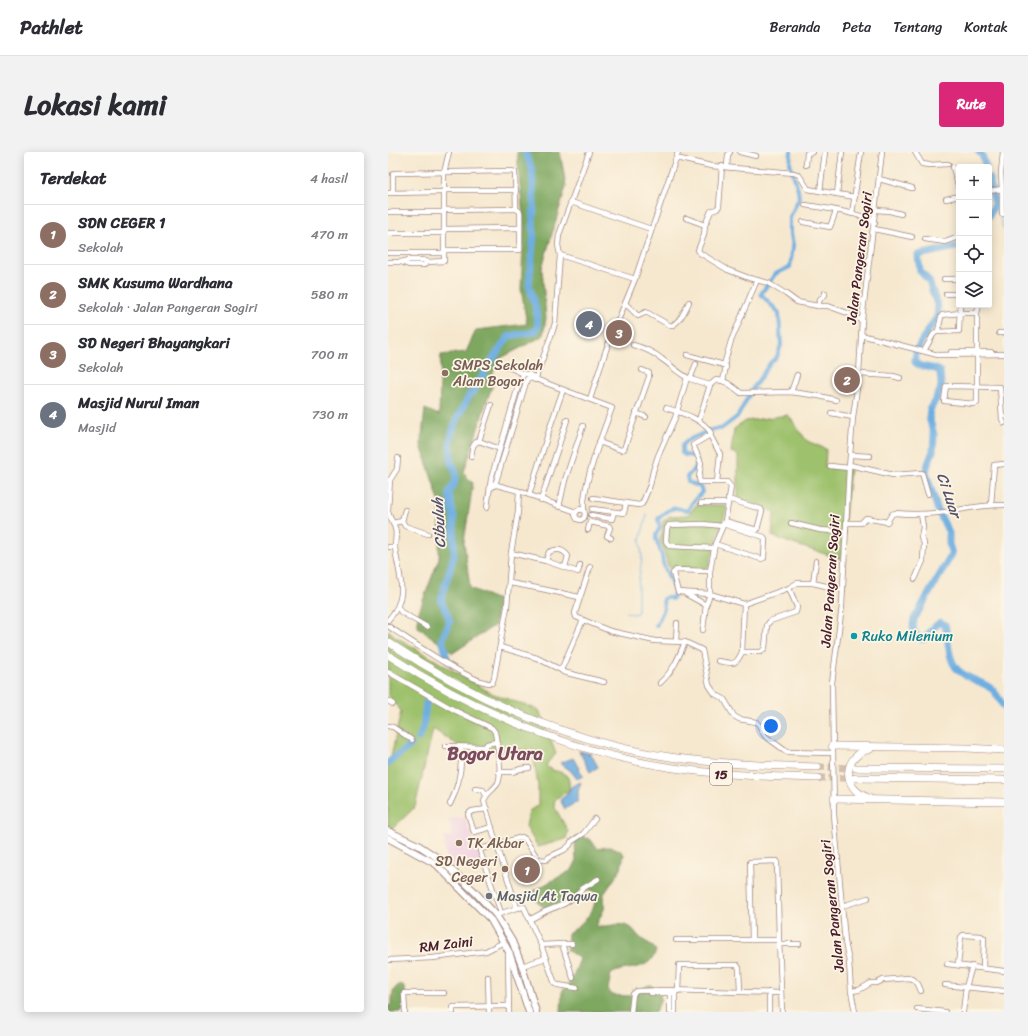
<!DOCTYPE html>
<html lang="id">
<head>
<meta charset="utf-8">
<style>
  :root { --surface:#fff; --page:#f2f2f3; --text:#2b2b33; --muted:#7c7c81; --line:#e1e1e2; --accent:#db2777 }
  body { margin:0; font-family:Sriracha,sans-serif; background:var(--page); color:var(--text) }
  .controls { position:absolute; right:12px; top:12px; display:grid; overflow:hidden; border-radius:4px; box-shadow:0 2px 10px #0003 }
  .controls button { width:36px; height:36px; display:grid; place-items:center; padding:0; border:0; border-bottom:1px solid var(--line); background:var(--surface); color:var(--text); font:20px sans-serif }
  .you { position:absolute; left:383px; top:574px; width:14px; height:14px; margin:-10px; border:3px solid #fff; border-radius:50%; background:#1a73e8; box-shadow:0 0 0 6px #1a73e833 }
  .badge { display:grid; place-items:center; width:26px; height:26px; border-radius:50%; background:var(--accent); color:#fff; font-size:13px; font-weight:700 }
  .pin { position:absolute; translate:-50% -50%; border:2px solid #fff; box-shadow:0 1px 4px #0006 }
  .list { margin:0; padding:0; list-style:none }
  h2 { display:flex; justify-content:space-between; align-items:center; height:52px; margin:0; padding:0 16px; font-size:17px }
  h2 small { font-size:13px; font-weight:400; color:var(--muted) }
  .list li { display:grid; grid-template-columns:26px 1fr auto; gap:12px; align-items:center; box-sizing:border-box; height:60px; padding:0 16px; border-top:1px solid var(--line) }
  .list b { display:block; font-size:15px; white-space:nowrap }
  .list p { margin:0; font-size:13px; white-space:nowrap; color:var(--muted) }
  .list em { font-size:13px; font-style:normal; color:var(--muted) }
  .icon { flex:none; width:22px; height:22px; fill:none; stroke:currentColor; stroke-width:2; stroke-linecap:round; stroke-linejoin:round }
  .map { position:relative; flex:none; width:616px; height:860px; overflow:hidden; border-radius:4px }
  header { display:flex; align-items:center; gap:24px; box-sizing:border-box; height:56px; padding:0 20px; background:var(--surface); border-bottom:1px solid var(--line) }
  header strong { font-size:19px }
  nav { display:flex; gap:22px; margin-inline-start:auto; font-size:14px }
  .intro { display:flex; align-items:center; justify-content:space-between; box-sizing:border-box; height:96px; padding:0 24px }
  h1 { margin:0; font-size:28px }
  .button { padding:10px 18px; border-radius:4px; background:var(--accent); color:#fff; font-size:14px; font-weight:700 }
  main { display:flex; gap:24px; padding:0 24px }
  aside { flex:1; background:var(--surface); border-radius:4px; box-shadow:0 2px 10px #0003 }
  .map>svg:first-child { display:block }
  .built { fill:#f1d0e3 }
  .green { fill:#9dc16c; stroke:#74704c }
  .forest { fill:#7ea760; stroke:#646346 }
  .water { fill:#6eaee1; stroke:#5c6686 }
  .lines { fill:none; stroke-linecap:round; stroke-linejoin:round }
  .stream { stroke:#6eaee1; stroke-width:1 }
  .canal { stroke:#6eaee1; stroke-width:4 }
  .river { stroke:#6eaee1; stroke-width:7 }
  .highway-tunnel { stroke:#d4c0ae; stroke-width:7; stroke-dasharray:7 3.5; stroke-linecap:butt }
  .minor-casing { stroke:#a0847d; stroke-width:6 }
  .major-casing { stroke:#a0847d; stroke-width:8 }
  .highway-casing { stroke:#a0847d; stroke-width:8 }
  .minor { stroke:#fff; stroke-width:4.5 }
  .major { stroke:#fff; stroke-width:6 }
  .highway { stroke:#fff; stroke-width:7 }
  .education-dot { fill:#8d6e63; stroke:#fcf5e5; stroke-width:1.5 }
  .culture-dot { fill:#0f9aa8; stroke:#fcf5e5; stroke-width:1.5 }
  .worship-dot { fill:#6b7280; stroke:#fcf5e5; stroke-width:1.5 }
  .labels { text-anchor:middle; stroke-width:3.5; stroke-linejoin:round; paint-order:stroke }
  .shield { fill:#fcf5e5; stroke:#7f5f63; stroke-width:1 }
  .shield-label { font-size:13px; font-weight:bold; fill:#4a1f2b }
  .street-label { font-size:14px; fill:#4a1f2b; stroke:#fcf5e5 }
  .education-label { font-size:14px; fill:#785e54; stroke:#fcf5e5; text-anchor:start }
  .culture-label { font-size:14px; fill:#0d838f; stroke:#fcf5e5; text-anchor:start }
  .worship-label { font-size:14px; fill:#5b616d; stroke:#fcf5e5; text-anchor:start }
  .water-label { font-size:15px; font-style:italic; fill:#57516b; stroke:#fcf5e5 }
  .district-label { font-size:18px; font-weight:bold; fill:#7b4c60; stroke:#fcf5e5 }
</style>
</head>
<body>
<header>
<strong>Pathlet</strong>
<nav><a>Beranda</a><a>Peta</a><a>Tentang</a><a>Kontak</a></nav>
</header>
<div class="intro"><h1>Lokasi kami</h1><a class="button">Rute</a></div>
<main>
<aside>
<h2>Terdekat<small>4 hasil</small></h2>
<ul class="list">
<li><span class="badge" style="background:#8d6e63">1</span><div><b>SDN CEGER 1</b><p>Sekolah</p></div><em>470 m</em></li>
<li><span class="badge" style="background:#8d6e63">2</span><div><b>SMK Kusuma Wardhana</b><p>Sekolah · Jalan Pangeran Sogiri</p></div><em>580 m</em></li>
<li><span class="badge" style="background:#8d6e63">3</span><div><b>SD Negeri Bhayangkari</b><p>Sekolah</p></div><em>700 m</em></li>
<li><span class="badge" style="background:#6b7280">4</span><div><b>Masjid Nurul Iman</b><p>Masjid</p></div><em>730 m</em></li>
</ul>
</aside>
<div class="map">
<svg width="616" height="860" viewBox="0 0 616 860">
  <rect width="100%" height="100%" fill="#fcf5e5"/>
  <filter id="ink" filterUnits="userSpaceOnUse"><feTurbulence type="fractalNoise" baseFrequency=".025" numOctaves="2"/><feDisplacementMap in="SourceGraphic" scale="8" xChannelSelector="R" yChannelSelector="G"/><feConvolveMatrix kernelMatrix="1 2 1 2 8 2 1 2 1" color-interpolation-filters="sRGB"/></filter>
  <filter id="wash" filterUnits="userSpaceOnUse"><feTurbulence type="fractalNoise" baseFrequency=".012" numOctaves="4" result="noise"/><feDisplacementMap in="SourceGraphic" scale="16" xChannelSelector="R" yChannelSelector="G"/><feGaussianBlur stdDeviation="0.9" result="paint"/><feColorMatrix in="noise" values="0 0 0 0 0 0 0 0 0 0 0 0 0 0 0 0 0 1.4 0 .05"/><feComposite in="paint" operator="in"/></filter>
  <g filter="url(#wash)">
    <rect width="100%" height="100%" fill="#f6e8cf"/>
    <!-- built -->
    <polygon class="built" points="78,665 80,679 84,679 86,697 90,697 94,714 86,715 85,711 63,714 58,704 56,685 63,684 61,667"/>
    <!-- green -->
    <g class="green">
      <polygon points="400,263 419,289 438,297 437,315 462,317 453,407 405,392 384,384 386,360 350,346 350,303 343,300 346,277 358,269"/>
      <polygon points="308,353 336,353 339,356 320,416 282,416 280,414 277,401 272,388 275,377 275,369 282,364 300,363"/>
      <path d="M0,478L8,485L103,541L151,558L168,602L160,610L158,614C167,623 184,615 181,638L167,647L166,654L180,679L178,687L150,695L138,675L141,659L150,653V633L144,597L116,600L73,595L45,577L27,655L4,677L0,676V607L3,605L13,559L0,544Z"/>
    </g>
    <!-- forest -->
    <g class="forest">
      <polygon points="129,0 172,0 178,34 154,116 158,166 155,184 111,207 105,221 108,225 99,248 76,320 80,327 85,331 76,390 82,436 110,448 107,473 65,501 30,475 30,462 51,406 52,352 33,293 37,257 51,263 53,203 78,200 88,178 139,172 133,137 136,75"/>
      <path d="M194,684L201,687L210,697C220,694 228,694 236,702L233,717L216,742L215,749L217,755L208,774C220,776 231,769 242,775C247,778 249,784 254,787C260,792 264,791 268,799C261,821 237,813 223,822L220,837L223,843L240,844L261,833C276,839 274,848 267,860H173L174,840L184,827L192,807L179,798L180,782C195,771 207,761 209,741L202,738H194L176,755L168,756L162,759L150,751L145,739L184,718L188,710L187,686Z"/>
      <path d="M13,832C21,838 17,852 14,860H0V855L4,852C4,843 4,836 13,832Z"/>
    </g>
    <!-- water -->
    <g class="water">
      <polygon points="191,599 203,602 210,615 202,620"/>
      <polygon points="185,606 195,624 189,627 183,619 172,611"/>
      <polygon points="193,630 190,639 190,649 177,657 172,648 179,642 184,634"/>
    </g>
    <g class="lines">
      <!-- stream -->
      <g class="stream">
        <path d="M607,52C612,60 612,70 616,78"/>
        <polyline points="238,460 245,462 249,461 250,459 250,433 254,406 252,388 259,363"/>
      </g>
      <!-- canal -->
      <path class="canal" d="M268,474L276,457L275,447L279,445L284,447L287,440L275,411L274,403L268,387V383L272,375L270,367C274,363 281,357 287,356C292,356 295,359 300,358C305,348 307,348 314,340L312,335L300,330L299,325L308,315L309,308L306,304L297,303L294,301V293L298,289L320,279L326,277H333L350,264L363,239L383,210L389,205L393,193L391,161L373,142L387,122L402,115L405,93L402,77V65L411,46L410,38L402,11L403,0"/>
      <!-- river -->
      <g class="river">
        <polyline points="591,0 594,3 598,15"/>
        <polyline points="601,26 607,52 601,64"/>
        <path d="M571,93L568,95L530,103L532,119L541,129L550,155L549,165L534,188L528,200L527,210C533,217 544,214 552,219L553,233L552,239L542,258L541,265L546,283L545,299L540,312L538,320L550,359L561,381V392L564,402L526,467C524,477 525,480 533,487H536L543,478L552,470L557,473C561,487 559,505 569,517C578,527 594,529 604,537C609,542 612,549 616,555"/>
        <path d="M59,506L54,487L62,469L53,448L66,403V366L61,341C67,331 69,328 67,316L63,312C65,305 61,298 62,291C64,272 74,258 82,242L86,239L99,215L121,184L146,180L150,175L148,157L141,133L146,82L145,70L146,54L144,17L137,0"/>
        <polyline points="31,586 35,576 38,551"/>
        <polyline points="0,611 23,593"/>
      </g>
    </g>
  </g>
  <g filter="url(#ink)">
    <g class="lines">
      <!-- highway-tunnel -->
      <g class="highway-tunnel">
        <polyline points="430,615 466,616"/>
        <polyline points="430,626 467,626"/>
      </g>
      <!-- minor casing -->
      <g class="minor-casing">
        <g id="minor">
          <polyline points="352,0 368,4"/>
          <polyline points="527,0 534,12 541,13 560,12"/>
          <polyline points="288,6 323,14 406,21 411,23 420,37 467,45"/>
          <polyline points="418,13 419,1 425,0"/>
          <polyline points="334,14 331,54 329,57 323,59 317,73 316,83 310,98 312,101 340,118 361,126 380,131 398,142 409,150 430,154 440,154 462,162 466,166 474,168"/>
          <polyline points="339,14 340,3 342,0"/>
          <polyline points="565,15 571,37"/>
          <polyline points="491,27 524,36"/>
          <polyline points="614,37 613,21 615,0"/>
          <polyline points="56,38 128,38"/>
          <polyline points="432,39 437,0"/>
          <polyline points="601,39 614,37 614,62 616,62"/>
          <polyline points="0,41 56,40"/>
          <polyline points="5,41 5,22 7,21 123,19 127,20 128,57 130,58 132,60 132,98 56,98"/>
          <polyline points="449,42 454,0"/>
          <polyline points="558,47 571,44"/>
          <polyline points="183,50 263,77"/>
          <path d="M417,53C431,55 479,62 487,71"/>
          <polyline points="56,58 128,57"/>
          <polyline points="488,58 502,59 513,62"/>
          <polyline points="0,60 56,60"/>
          <polyline points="464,62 473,0"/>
          <polyline points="298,66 317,73"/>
          <polyline points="415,70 442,75 448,59"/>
          <polyline points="56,77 132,76"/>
          <polyline points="486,77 524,85"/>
          <polyline points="0,81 56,81"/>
          <polyline points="537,87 557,90 571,85"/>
          <polyline points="0,101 56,101"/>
          <polyline points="172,103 247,127"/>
          <polyline points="0,110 13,110 21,108 35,108 40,110 56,109 56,21 61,0"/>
          <polyline points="13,110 21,113 36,113 40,110"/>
          <polyline points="556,127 571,127"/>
          <polyline points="558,142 571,142"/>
          <polyline points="466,148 476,149"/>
          <path d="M237,151L250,164L258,160L283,174C292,170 297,159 301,150"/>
          <polyline points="430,154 432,147 437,143 437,141"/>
          <polyline points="589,161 591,153"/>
          <polyline points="550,179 553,165 554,163 572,161 589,161 589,199"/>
          <polyline points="611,181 616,181"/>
          <polyline points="473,183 550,203 616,202"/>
          <path d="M245,193C256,196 265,200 274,207C284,214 291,222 302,227"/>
          <polyline points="536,199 545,183 548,180 571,179 572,153"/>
          <polyline points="563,200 603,200"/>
          <polyline points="299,203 336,213"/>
          <polyline points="589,203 589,251 586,252 556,249 558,234 612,235 614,267 616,271"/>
          <polyline points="308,212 302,227 322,233"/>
          <polyline points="116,213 136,222"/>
          <polyline points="471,222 505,224 512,226"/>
          <polyline points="147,228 165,178 167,171 172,103 170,93 171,83 201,0"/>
          <polyline points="335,229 338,214 336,213 343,189 369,128"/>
          <polyline points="403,240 409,223"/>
          <polyline points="202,247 218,198 247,127 290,0"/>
          <path d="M278,256C294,261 314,266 323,281L322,283L305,293L313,311L311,326L312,330H339L343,335L337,369L327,392L322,419V442L318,453L315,478"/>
          <polyline points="248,261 258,265"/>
          <polyline points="443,261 465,265"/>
          <path d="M311,268L322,233L328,228C339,228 345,235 353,241L403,240L431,244L448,248"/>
          <polyline points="322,283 332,302 329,330"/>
          <polyline points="91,289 103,253"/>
          <polyline points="211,290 233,298 236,297 261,225 261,221 254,218"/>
          <polyline points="463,303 482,304"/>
          <path d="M83,305C84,298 84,291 91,289L112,297"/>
          <polyline points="462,313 505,323 534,321 540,342"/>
          <polyline points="442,314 461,316"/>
          <polyline points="0,328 2,328 0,358"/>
          <polyline points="2,328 9,317 10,306"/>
          <polyline points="105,332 131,339 188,360 192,357 196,359"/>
          <path d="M103,336L107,333L139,227L141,226L150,228L224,256C216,277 190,343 197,362L196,366L193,368L189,367L187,363L188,360"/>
          <polyline points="141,343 164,269 175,238"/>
          <polyline points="205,346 251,353 254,352 262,333 265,319 270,304 287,266 299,226"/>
          <polyline points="153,348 179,268"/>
          <polyline points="313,351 340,351"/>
          <polyline points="603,353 606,313 616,312"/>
          <polyline points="171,355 177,328 195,274"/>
          <polyline points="99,356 103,327 132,228 136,222 140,222 148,226"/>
          <polyline points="204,357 236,361 238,351"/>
          <path d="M0,359C1,365 5,370 7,376C9,382 7,389 7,395C10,423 23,443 0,468"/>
          <polyline points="203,363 224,367 226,360"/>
          <polyline points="14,369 17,374 40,382"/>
          <polyline points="337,369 369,378 374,359 373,357 340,347"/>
          <polyline points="5,371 14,369 17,358"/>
          <polyline points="403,371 432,378 458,380"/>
          <path d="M458,371H473L478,366L499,370L504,362L507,361C528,363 549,362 570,358C585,355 600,353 616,353"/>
          <polyline points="200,378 202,370 221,374 222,376 219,384 223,386"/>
          <polyline points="327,392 373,407 376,406 377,387 376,385 335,372"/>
          <polyline points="1,395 7,395"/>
          <polyline points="326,396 281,394 278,389 279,376 281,373 315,372 334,374"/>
          <polyline points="123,401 158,409 190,420 192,413"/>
          <path d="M158,409L161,400C169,396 175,397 180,404L177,415"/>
          <polyline points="202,415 187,461 188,465 222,479 267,489 297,490 314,498 321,533 327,542 336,547 346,564 351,567 368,570 371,573 377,584 399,600 445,601"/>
          <polyline points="322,419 288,418 285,421 290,440 322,442 356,452 401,436 409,431 425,431 455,438"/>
          <polyline points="527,427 535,409 536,391 533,386 535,375 533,362"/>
          <polyline points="122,431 154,437 191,445"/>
          <polyline points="425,431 428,409"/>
          <polyline points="298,442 318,453"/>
          <polyline points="10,455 13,460 39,475"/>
          <path d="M0,474C18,486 87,534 104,531L106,526L119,455L123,401L130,360L131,339"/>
          <polyline points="288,489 289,471"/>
          <polyline points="112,495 149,506 173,518 175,520 216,530"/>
          <polyline points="354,500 373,500 377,496 379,473 382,469 408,460 409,455 401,436"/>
          <path d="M330,509C345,511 347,515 354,500L356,452"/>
          <polyline points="173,518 195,468"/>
          <path d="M0,520L68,559L104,576L107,580C109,593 115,620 110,631C106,638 98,641 96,649L107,687L129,756"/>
          <path d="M272,531C285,519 290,507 297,490"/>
          <polyline points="0,549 5,552"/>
          <polyline points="0,574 5,575 24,588"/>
          <polyline points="57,594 97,595 99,592 108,590"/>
          <polyline points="111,620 125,620 132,617 141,616"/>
          <polyline points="87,637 95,638 98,643"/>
          <path d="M62,652C71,635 74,614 73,595"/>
          <polyline points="99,657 84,659 80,662 86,680 104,675"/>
          <polyline points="454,754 480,746"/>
          <polyline points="113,761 92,699 93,697 134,685 137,687 150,707 158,708 161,705 176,698 182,693 183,690 195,682 207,667"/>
          <polyline points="111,762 129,756 136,755 153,793 167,832 170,833 189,836"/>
          <polyline points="143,767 158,759 176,752 189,743 194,737 210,727"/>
          <polyline points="288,788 391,788 394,860"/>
          <polyline points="364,788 362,710 389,709 391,788"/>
          <polyline points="174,792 184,792"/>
          <polyline points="392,792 411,792"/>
          <polyline points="153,793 174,792 185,826"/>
          <polyline points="120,802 121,860"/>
          <polyline points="0,808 45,806 98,799 116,790"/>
          <polyline points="559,812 616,819"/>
          <polyline points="570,813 573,785 575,783 593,784 596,786 595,816"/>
          <polyline points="134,814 158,806"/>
          <polyline points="100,825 101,860"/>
          <polyline points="557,833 616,839"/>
          <polyline points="290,839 291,813 349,813 351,816 352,839"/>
          <polyline points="463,839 471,838 483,831 489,831 495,828 521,826 526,828 530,832 533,839"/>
          <polyline points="381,840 381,860"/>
          <polyline points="262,841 287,841"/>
          <polyline points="529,857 557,860"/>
          <polyline points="17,860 16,841 56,841"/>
          <polyline points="65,860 65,855 121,854"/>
          <polyline points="243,860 245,842 249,839 280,838 393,841"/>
          <polyline points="282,860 282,842"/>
          <polyline points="287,860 287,841 288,840"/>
          <polyline points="467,860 463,839 461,810 457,790 446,662 444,531 454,454 461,316 465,265 471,222 474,168 494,0"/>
          <polyline points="575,860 578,835 584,814"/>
        </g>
      </g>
      <!-- major casing -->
      <g class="major-casing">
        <g id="major">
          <polyline points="0,679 30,693 53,708 87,740 108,763 124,789 134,814 148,860"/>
          <polyline points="0,686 48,712 103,768 121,800 141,860"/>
        </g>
      </g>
      <!-- highway casing -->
      <g class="highway-casing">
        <g id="highway">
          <path d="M0,490C84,546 181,590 282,605C331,612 380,614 430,615"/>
          <path d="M0,503C84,558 180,599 279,615C329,623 379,625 430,626"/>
          <polyline points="444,594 578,596 616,598"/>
          <polyline points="468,616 616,617"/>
          <polyline points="467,626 616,628"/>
          <path d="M481,646C453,637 454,604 482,597"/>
          <polyline points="446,647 616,650"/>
        </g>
      </g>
      <!-- minor -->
      <use href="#minor" class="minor"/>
      <!-- major -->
      <use href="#major" class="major"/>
      <!-- highway -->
      <use href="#highway" class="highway"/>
    </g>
  </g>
  <!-- markers -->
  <g class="education-dot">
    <circle cx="57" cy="221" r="4"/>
    <circle cx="71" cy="691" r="4"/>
    <circle cx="117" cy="717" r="4"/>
  </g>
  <circle class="culture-dot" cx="466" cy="484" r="4"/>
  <circle class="worship-dot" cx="101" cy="744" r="4"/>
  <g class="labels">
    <!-- shield labels -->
    <rect class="shield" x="322" y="611" width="22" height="22" rx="3"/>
    <g class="shield-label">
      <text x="333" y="627">15</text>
    </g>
    <!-- street labels -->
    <g class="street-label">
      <text transform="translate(471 106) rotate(-83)" y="5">Jalan Pangeran Sogiri</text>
      <text transform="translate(442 429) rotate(-86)" y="5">Jalan Pangeran Sogiri</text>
      <text transform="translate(444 754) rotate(-96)" y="5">Jalan Pangeran Sogiri</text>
      <text transform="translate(58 792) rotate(-7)" y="5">RM Zaini</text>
    </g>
    <!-- education labels -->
    <g class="education-label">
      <text x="65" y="218">SMPS Sekolah<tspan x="65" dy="16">Alam Bogor</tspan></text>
      <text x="79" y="696">TK Akbar</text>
      <text x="109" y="714" text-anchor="end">SD Negeri<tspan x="109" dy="16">Ceger 1</tspan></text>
    </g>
    <!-- culture labels -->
    <g class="culture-label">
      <text x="474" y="489">Ruko Milenium</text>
    </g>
    <!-- worship labels -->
    <g class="worship-label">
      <text x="109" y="749">Masjid At Taqwa</text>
    </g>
    <!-- water labels -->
    <g class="water-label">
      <text transform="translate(561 343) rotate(71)" y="5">Ci Luar</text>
      <text transform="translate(51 371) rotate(-93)" y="5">Cibuluh</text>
    </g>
    <!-- district labels -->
    <g class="district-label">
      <text x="107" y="608">Bogor Utara</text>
    </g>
  </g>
</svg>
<div class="controls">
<button>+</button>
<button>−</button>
<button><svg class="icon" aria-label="locate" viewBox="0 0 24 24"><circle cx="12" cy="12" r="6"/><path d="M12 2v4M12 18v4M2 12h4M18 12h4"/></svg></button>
<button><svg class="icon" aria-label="layers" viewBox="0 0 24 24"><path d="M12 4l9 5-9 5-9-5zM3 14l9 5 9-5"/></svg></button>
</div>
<div class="you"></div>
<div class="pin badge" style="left:139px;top:718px;background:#8d6e63">1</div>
<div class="pin badge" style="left:459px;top:228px;background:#8d6e63">2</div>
<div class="pin badge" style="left:231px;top:181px;background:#8d6e63">3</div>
<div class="pin badge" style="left:201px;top:172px;background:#6b7280">4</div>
</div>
</main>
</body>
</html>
